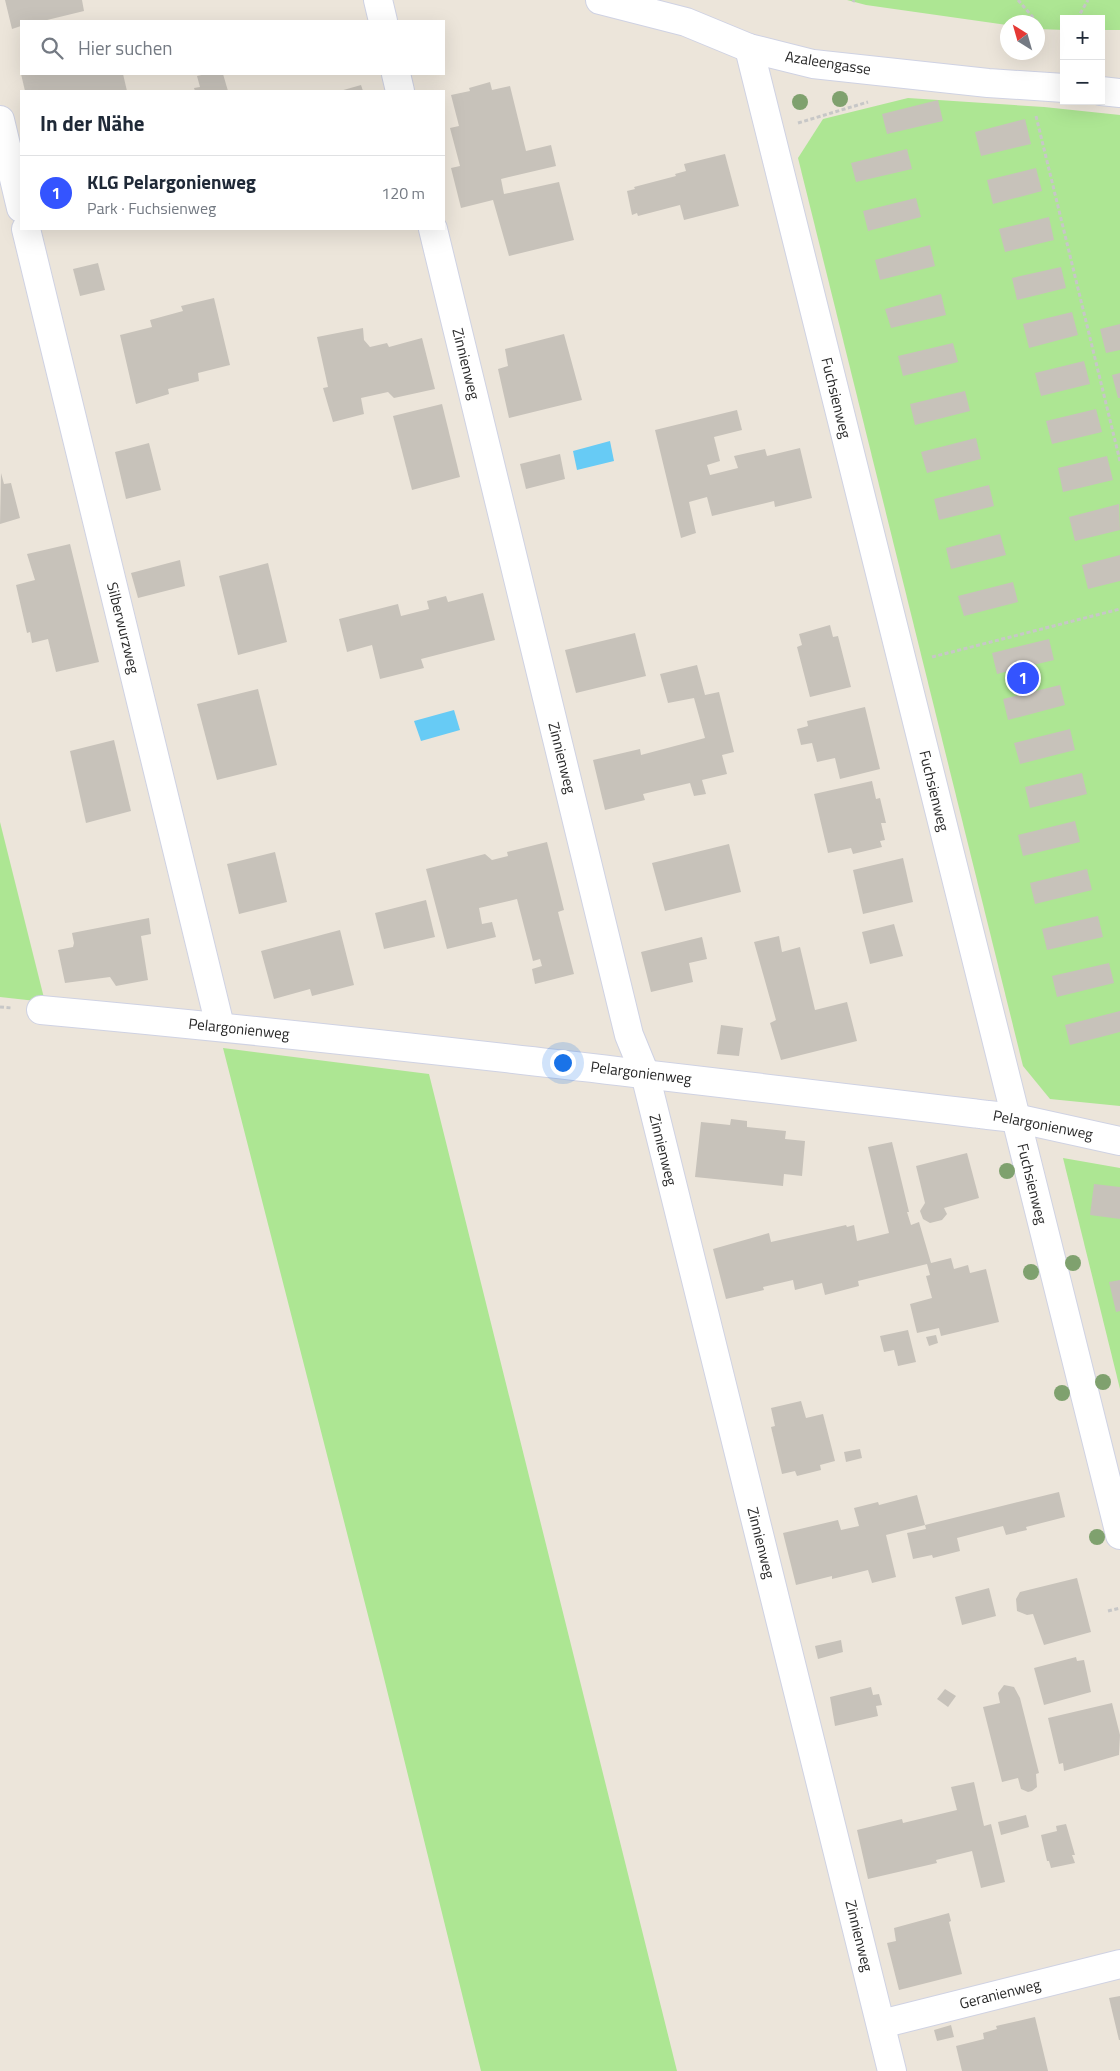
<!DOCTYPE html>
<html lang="de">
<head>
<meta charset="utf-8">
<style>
  :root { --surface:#fff; --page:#f2f2f3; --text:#1f2937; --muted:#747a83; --line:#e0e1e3; --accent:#3454ff }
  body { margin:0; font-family:"Titillium Web",sans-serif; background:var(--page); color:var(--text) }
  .controls { position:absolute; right:15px; top:15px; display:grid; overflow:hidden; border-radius:0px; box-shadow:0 5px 20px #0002 }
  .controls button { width:45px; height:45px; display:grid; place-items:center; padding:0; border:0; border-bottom:1px solid var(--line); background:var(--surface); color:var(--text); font:25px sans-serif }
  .compass { position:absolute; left:1000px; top:15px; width:45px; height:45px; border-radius:50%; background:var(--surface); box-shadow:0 5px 20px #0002; rotate:323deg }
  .you { position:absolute; left:562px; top:1062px; width:18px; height:18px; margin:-12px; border:4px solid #fff; border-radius:50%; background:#1a73e8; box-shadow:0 0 0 8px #1a73e833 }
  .badge { display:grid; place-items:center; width:32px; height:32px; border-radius:50%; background:var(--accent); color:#fff; font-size:16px; font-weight:700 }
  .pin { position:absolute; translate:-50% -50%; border:2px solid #fff; box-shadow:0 1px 5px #0006 }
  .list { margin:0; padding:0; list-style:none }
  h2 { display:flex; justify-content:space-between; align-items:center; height:65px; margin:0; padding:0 20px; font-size:21px }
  h2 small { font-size:16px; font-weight:400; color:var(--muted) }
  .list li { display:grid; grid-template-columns:32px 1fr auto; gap:15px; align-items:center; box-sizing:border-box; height:75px; padding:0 20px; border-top:1px solid var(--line) }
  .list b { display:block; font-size:19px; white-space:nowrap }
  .list p { margin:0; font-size:16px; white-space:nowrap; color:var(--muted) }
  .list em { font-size:16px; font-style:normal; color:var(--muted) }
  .icon { flex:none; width:28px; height:28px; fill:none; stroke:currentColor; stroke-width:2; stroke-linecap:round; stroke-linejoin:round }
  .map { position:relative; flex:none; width:1120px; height:2071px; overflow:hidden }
  .search { position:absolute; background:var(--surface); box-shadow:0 5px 20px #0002; left:20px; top:20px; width:425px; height:55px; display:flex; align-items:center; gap:12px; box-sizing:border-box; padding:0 18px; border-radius:0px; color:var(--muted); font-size:19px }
  .panel { position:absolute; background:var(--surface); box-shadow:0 5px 20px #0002; left:20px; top:90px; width:425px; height:140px; border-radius:0px }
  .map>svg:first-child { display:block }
  .green { fill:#ade693 }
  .water { fill:#67cbf5 }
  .building { fill:#c7c2ba }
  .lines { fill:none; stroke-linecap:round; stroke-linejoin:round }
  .minor-casing { stroke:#cfd2e3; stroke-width:30 }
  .path { stroke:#c7c7c7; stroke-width:3; stroke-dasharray:4 2.5; stroke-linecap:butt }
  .minor { stroke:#fff; stroke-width:28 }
  .tree { fill:#7fa16e }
  .labels { text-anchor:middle; stroke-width:4.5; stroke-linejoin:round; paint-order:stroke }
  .street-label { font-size:15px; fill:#292929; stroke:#fff }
</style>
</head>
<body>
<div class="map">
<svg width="1120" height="2071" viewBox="0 0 1120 2071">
  <rect width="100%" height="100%" fill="#ece5da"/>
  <!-- green -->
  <g class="green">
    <polygon points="847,0 1120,0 1120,30 1101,30 1101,19 1064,19 1064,30 1038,29 1038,22 1008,22 1007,25 866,5"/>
    <polygon points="908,98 1044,107 1120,115 1120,1106 1050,1099 1023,1066 798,158 823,119"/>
    <polygon points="0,822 45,1002 0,997"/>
    <polygon points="223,1048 429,1074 677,2071 481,2071 382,1670"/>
    <polygon points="1063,1158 1120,1168 1120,1389"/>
  </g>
  <!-- water -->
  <g class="water">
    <polygon points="610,441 614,461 577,470 573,451"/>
    <polygon points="454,710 460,730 421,741 414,721"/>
  </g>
  <!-- building -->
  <g class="building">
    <polygon points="5,0 82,0 84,11 43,21 21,21 21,26 12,29"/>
    <polygon points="21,74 123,74 127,91 25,91"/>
    <polygon points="206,74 223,74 228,91 195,91 194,88 200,87 197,76"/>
    <polygon points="490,82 492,90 510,86 526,151 551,145 556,166 501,179 504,194 559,182 574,240 509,256 493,200 461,208 451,168 460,166 450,128 459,126 451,95 470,91 469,88"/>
    <polygon points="361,85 363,91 340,91"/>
    <polygon points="938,100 943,121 887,134 882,114"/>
    <polygon points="1025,119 1031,144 981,156 975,132"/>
    <polygon points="907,149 912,169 856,182 851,163"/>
    <polygon points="725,154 739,206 684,220 680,205 638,216 637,213 632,215 627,191 635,189 634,187 676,176 675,174 686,171 684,164"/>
    <polygon points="1036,168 1042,191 993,204 987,180"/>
    <polygon points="916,198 921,217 868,231 863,211"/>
    <polygon points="1049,217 1054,240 1005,252 999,229"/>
    <polygon points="930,245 935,266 880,280 875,260"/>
    <polygon points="98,263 105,290 80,296 73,269"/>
    <polygon points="1061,267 1066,288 1017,300 1012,278"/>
    <polygon points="941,294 946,315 891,328 885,309"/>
    <polygon points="214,298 230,365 198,373 199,381 168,389 169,394 136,404 120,335 152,327 150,320 183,311 181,306"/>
    <polygon points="1072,312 1078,335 1029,348 1023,324"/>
    <polygon points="1120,324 1120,350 1106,353 1100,329"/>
    <polygon points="363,328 364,340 370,347 387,343 389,347 422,338 435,389 394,398 388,392 361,398 364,414 333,422 323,388 328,387 317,337"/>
    <polygon points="564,334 582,400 509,418 498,369 508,366 505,349"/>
    <polygon points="953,343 958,362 903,376 898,356"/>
    <polygon points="1084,361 1090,384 1041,396 1035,373"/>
    <polygon points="1120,373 1120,398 1118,398 1112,375"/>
    <polygon points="965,391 970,411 915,425 910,404"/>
    <polygon points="442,404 460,477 412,490 393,416"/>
    <polygon points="1096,409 1102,432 1052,444 1046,421"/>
    <polygon points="737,410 742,430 714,437 720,461 707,465 710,475 738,468 734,456 765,449 767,456 800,448 812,498 775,507 774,501 712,516 707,497 689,502 696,533 681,538 655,430"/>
    <polygon points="976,438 981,459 927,473 921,452"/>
    <polygon points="149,443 161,490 126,499 115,452"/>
    <polygon points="560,454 565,479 526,489 520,464"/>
    <polygon points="1107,456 1113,480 1063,492 1058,468"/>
    <polygon points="1,473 4,484 11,483 20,518 0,524"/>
    <polygon points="989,485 994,506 939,520 934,499"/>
    <polygon points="1119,504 1120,530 1075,541 1069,517"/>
    <polygon points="1000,534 1006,555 951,569 946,548"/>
    <polygon points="70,544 99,662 56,672 48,639 32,643 30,632 27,633 16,585 35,580 27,554"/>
    <polygon points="1120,555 1120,581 1088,589 1082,565"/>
    <polygon points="180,560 185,586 138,598 131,573"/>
    <polygon points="268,563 287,642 238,655 219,576"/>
    <polygon points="1013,582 1018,602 964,616 958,596"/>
    <polygon points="483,593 495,640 421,659 424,668 380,679 372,645 347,652 339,619 398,604 401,616 429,609 427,601 446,596 448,602"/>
    <polygon points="830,625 833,637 838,636 851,687 810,697 797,647 802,645 799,634"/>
    <polygon points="635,633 646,676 576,693 565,650"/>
    <polygon points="1049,639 1054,660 997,674 992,653"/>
    <polygon points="697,665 705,695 719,692 734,752 722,755 727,774 702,780 706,794 694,796 690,783 643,794 645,800 605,810 593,760 640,749 641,755 705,738 694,698 668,703 660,674"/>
    <polygon points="1060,685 1065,705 1008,720 1003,699"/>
    <polygon points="258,689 277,765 217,780 197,704"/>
    <polygon points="865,707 880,769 840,779 835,758 817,762 812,743 801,745 797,729 808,726 807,721"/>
    <polygon points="1070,729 1075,750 1020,764 1014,743"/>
    <polygon points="114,740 131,811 86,823 70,751"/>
    <polygon points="1082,773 1087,794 1030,808 1025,787"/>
    <polygon points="872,781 876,799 880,798 886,823 881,823 885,840 880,841 882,847 853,854 851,848 828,853 814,794"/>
    <polygon points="1075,821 1080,842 1023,856 1018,835"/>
    <polygon points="547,842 564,910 558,912 574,974 535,984 532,969 542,966 540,959 533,961 517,899 479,908 482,924 492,922 496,937 447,949 426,869 485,854 492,860 508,856 507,852"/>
    <polygon points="729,844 741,892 665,911 652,863"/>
    <polygon points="275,852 287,902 239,914 227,864"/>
    <polygon points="903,858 913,902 863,914 853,870"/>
    <polygon points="1087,869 1092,890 1035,904 1030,883"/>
    <polygon points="426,900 435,937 384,949 375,913"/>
    <polygon points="1098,916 1103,937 1047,950 1042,929"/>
    <polygon points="149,918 151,934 141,936 148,980 116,986 110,977 65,983 58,950 73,947 74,943 72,933"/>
    <polygon points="894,924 903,956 870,964 862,932"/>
    <polygon points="340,930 354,985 312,996 310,989 274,999 261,951"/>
    <polygon points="779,936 782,952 800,947 815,1010 847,1002 857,1041 781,1060 770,1023 776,1020 754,942"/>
    <polygon points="702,937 707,959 689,963 693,982 651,992 641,952"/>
    <polygon points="1109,963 1114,983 1057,997 1052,976"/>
    <polygon points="1120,1011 1120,1032 1070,1045 1065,1025"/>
    <polygon points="721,1025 743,1028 739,1056 717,1054"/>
    <polygon points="731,1119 747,1121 747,1127 786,1131 785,1139 805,1141 802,1176 784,1174 783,1186 695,1177 701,1122 730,1125"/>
    <polygon points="892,1142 909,1212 907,1212 911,1225 919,1222 931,1263 951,1258 954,1269 968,1265 970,1273 986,1269 999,1322 941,1336 939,1328 917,1333 910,1304 932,1298 926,1276 930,1275 927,1264 858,1281 859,1286 825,1295 822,1283 795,1290 793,1280 763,1287 764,1290 726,1299 713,1249 769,1233 771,1242 846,1225 847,1227 854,1225 857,1241 889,1233 868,1147"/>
    <polygon points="967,1153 979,1198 944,1208 947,1214 942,1220 930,1223 923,1219 920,1211 925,1203 916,1166"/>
    <polygon points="1094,1184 1120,1187 1120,1219 1090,1215"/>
    <polygon points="1120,1280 1120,1311 1116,1312 1109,1282"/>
    <polygon points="908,1330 916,1362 898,1366 894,1350 884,1352 880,1336"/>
    <polygon points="936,1335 938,1343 929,1346 926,1337"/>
    <polygon points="801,1401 806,1418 823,1414 835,1461 820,1465 821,1470 797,1476 795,1471 782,1474 771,1427 775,1426 771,1408"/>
    <polygon points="860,1449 862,1458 846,1462 844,1452"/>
    <polygon points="1059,1492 1065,1517 1026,1527 1027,1530 1006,1535 1003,1526 957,1538 960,1551 933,1558 932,1555 913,1559 907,1533 926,1529 925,1525 886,1535 896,1577 872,1583 868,1570 832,1579 832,1576 796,1585 783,1533 838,1520 841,1530 859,1526 854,1508 878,1502 879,1505 917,1495 925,1525"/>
    <polygon points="1077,1578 1091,1632 1044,1645 1033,1614 1027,1615 1017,1611 1016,1599 1020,1592"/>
    <polygon points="989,1588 996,1616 962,1625 955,1597"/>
    <polygon points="841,1640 843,1652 818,1659 815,1646"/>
    <polygon points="1076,1657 1077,1661 1084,1660 1091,1692 1044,1705 1034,1668"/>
    <polygon points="1004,1685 1014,1687 1020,1698 1039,1773 1036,1774 1037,1787 1032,1791 1028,1792 1021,1789 1018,1778 1002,1782 983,1707 1000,1703 998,1693"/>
    <polygon points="871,1687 873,1695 879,1694 882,1705 876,1706 878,1716 835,1726 830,1697"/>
    <polygon points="945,1689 956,1696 948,1707 937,1699"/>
    <polygon points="1112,1703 1120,1735 1119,1755 1064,1771 1063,1763 1059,1764 1048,1718"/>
    <polygon points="974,1782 984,1826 991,1824 1005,1882 981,1888 972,1851 936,1860 937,1863 868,1879 857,1830 902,1819 903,1823 957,1810 951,1787"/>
    <polygon points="1026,1815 1029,1827 1001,1835 998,1822"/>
    <polygon points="1066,1824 1075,1855 1072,1855 1075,1863 1051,1868 1049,1861 1047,1861 1041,1835 1057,1831 1056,1826"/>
    <polygon points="949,1913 951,1921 949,1922 962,1974 899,1990 887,1943 896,1941 894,1928"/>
    <polygon points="1120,1996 1120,2040 1119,2040 1109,1998"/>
    <polygon points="1035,2017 1048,2071 962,2071 956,2046 984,2039 983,2033 997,2029 996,2026"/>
    <polygon points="951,2025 954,2037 937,2041 934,2030"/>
  </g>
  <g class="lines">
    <!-- minor casing -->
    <g class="minor-casing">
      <g id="minor">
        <polyline points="378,0 383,21"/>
        <polyline points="600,0 686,22 749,48 813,64 988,83 1064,88"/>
        <polyline points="749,48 1120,1535"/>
        <polyline points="396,74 400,91"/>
        <polyline points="1101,91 1120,93"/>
        <polyline points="0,120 21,208"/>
        <polyline points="26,229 220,1026"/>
        <polyline points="433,229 629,1035 645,1074 892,2071"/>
        <path d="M41,1010C357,1039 672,1077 988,1115L1015,1118L1120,1141"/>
        <polyline points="881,2024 1120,1964"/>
      </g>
    </g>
    <!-- path -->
    <g class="path">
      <polyline points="1018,0 1037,22"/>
      <polyline points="853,2 854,0"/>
      <polyline points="1077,19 1088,0"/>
      <polyline points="1038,23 1042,30"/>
      <polyline points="1036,116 1120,461"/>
      <polyline points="798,123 868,102"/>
      <polyline points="932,657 1120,609"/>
      <polyline points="0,1007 12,1008"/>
      <polyline points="1108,1611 1120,1608"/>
    </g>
    <!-- minor -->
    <use href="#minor" class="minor"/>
  </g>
  <!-- trees -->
  <g class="tree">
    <circle cx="840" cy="99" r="8"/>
    <circle cx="800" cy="102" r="8"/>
    <circle cx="1007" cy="1171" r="8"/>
    <circle cx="1073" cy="1263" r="8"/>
    <circle cx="1031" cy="1272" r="8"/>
    <circle cx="1103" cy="1382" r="8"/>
    <circle cx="1062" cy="1393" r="8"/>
    <circle cx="1097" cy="1537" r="8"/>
  </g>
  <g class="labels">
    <!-- street labels -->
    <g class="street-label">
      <text transform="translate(828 63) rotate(9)" y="5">Azaleengasse</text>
      <text transform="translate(466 364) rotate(76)" y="5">Zinnienweg</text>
      <text transform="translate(836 398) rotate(76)" y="5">Fuchsienweg</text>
      <text transform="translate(123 628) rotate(76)" y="5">Silberwurzweg</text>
      <text transform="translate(562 758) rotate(76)" y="5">Zinnienweg</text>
      <text transform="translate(934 791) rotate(76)" y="5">Fuchsienweg</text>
      <text transform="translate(239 1029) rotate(6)" y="5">Pelargonienweg</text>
      <text transform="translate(641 1073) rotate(7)" y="5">Pelargonienweg</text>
      <text transform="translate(1043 1125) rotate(11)" y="5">Pelargonienweg</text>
      <text transform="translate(663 1150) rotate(76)" y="5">Zinnienweg</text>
      <text transform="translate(1032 1184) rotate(76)" y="5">Fuchsienweg</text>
      <text transform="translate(761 1543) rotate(76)" y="5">Zinnienweg</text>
      <text transform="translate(859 1936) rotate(76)" y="5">Zinnienweg</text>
      <text transform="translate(1000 1994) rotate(-14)" y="5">Geranienweg</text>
    </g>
  </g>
</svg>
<div class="controls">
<button>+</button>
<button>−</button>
</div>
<svg class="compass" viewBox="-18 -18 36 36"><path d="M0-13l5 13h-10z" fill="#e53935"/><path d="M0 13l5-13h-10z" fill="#747a83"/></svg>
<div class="you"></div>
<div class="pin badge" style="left:1023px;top:678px">1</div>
<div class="search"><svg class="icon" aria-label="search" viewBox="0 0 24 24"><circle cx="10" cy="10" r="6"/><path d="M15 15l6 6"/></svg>Hier suchen</div>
<section class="panel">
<h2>In der Nähe<small></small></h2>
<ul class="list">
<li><span class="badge">1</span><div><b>KLG Pelargonienweg</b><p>Park · Fuchsienweg</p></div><em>120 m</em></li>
</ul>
</section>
</div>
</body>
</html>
